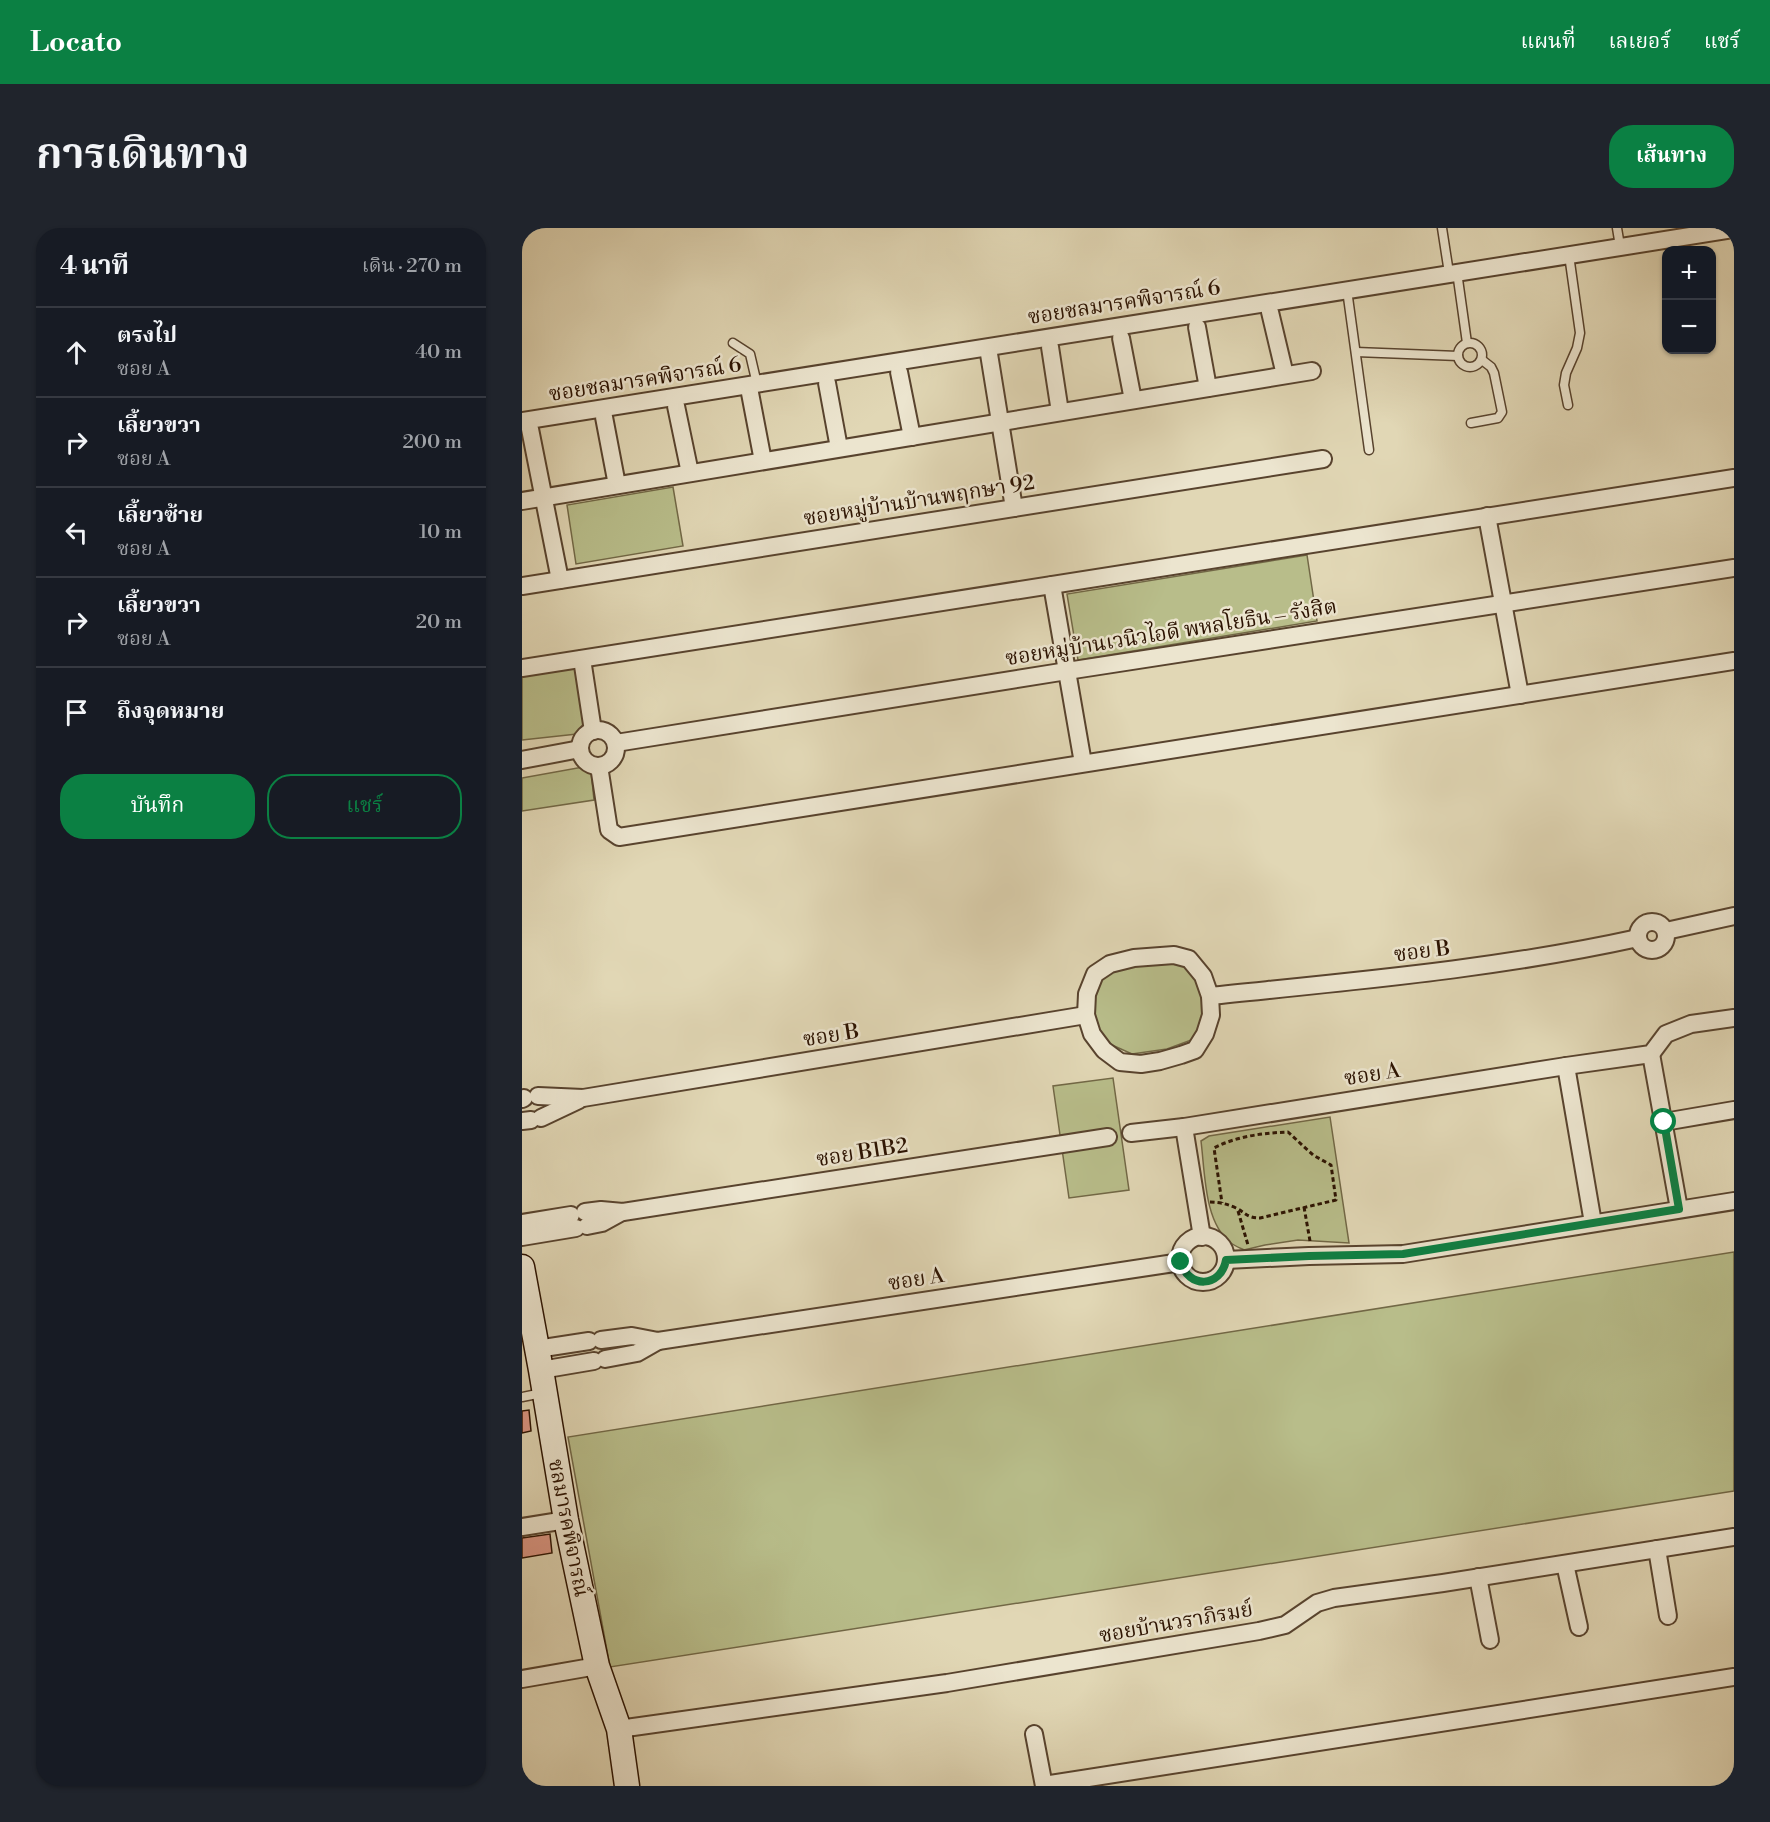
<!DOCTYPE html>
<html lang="th">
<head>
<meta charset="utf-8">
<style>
  :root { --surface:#171b24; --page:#20242c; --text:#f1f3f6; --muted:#9ea1a6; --line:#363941; --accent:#0b8043 }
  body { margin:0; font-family:"Libre Bodoni","Noto Serif Thai",serif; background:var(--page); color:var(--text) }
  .controls { position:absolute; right:18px; top:18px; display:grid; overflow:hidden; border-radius:12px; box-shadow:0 2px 4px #0004 }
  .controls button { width:54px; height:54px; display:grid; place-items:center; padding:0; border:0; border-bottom:2px solid var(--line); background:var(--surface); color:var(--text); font:30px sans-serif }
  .stop { position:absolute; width:18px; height:18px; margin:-14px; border:4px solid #0b8043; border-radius:50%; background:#fff }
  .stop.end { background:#0b8043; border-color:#fff; box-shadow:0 2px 6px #0008 }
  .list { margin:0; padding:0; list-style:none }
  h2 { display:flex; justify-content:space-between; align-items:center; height:78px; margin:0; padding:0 24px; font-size:26px }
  h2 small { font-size:20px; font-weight:400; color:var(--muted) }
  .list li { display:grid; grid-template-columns:39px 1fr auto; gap:18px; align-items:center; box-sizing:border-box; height:90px; padding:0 24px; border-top:2px solid var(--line) }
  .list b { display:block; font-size:22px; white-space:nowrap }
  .list p { margin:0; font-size:20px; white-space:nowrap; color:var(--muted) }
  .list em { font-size:20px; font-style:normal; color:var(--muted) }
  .actions { display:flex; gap:12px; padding:18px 24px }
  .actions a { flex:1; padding:14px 0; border:2px solid var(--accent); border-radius:24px; text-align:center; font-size:21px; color:var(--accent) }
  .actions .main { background:var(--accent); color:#fff }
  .icon { flex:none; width:33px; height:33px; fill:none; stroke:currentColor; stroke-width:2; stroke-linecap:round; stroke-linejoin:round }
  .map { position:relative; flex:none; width:1212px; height:1558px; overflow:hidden; border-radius:24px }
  header { display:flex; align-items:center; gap:36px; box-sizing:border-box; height:84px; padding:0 30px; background:var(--accent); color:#fff }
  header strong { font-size:28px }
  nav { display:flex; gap:33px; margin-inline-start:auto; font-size:21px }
  .intro { display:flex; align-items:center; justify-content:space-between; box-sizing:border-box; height:144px; padding:0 36px }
  h1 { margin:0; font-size:42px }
  .button { padding:15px 27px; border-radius:24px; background:var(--accent); color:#fff; font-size:21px; font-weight:700 }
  main { display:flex; gap:36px; padding:0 36px }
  aside { flex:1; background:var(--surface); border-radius:24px; box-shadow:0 2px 4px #0004 }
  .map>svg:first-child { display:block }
  .green { fill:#b8bd8a; stroke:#726846; stroke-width:1.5 }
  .building { fill:#dd9785; stroke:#2b1201; stroke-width:1.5 }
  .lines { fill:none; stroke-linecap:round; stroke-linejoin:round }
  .lane-casing { stroke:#58432e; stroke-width:11 }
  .street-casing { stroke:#58432e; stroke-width:20 }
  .secondary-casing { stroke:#2b1201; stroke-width:27 }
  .path { stroke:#2b1201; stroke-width:3; stroke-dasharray:4.5 3; stroke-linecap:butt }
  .lane { stroke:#ece5cf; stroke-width:8 }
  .street { stroke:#ece5cf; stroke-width:16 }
  .secondary { stroke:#ece5cf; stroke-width:24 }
  .route { stroke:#0b8043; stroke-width:8 }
  .labels { text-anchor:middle; stroke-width:5; stroke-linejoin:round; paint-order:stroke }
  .street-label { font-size:21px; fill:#2b1201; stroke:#ece5cf }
</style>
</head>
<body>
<header>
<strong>Locato</strong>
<nav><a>แผนที่</a><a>เลเยอร์</a><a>แชร์</a></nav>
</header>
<div class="intro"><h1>การเดินทาง</h1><a class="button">เส้นทาง</a></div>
<main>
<aside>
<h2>4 นาที<small>เดิน · 270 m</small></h2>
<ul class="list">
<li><svg class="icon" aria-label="ahead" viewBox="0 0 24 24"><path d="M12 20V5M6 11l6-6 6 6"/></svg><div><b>ตรงไป</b><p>ซอย A</p></div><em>40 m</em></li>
<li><svg class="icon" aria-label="right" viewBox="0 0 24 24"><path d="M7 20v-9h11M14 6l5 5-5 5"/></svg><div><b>เลี้ยวขวา</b><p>ซอย A</p></div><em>200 m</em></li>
<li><svg class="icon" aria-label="left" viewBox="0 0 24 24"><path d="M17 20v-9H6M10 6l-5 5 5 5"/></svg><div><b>เลี้ยวซ้าย</b><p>ซอย A</p></div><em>10 m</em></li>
<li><svg class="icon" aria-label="right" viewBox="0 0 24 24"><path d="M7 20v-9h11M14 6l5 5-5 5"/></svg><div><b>เลี้ยวขวา</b><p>ซอย A</p></div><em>20 m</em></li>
<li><svg class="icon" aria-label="arrive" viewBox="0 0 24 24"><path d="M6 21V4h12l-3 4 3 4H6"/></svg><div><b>ถึงจุดหมาย</b></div></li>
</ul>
<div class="actions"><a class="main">บันทึก</a><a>แชร์</a></div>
</aside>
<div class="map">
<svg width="1212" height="1558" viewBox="0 0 1212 1558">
  <rect width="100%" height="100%" fill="#e1d7b5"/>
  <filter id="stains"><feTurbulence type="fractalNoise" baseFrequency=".00333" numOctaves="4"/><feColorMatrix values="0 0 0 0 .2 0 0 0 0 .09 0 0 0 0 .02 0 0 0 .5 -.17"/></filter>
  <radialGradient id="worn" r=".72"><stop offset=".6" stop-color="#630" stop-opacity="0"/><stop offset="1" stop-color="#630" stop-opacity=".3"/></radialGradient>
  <!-- green -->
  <g class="green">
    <polygon points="151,259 161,318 54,336 45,277"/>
    <polygon points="785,327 795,393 556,432 545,366"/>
    <polygon points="45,438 54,442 63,501 55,506 0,512 0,446"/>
    <polygon points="61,539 69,543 72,572 0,583 0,550"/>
    <path d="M659,734L678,752L684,793L672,811L645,821L610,826L590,817L580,809L567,774L577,748C605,738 629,735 659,734Z"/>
    <polygon points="591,850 607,962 547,970 531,858"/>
    <path d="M808,889L827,1015L776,1012L743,1017L722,1022C718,1020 713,1018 709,1015C682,995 683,944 679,913L687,908Z"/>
    <polygon points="1212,1024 1212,1263 88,1439 46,1209"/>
  </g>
  <!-- building -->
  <g class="building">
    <polygon points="7,1182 9,1203 0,1205 0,1183"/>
    <polygon points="28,1306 30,1325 0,1330 0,1310"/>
  </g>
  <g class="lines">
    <!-- lane casing -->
    <g class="lane-casing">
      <g id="lane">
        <polyline points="920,0 927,45"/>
        <polyline points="1095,0 1098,18"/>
        <polyline points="935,44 945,115"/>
        <polyline points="825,62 847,222"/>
        <circle cx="948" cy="127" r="12"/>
        <polyline points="211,115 228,126 235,156"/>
        <polyline points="834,124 936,128"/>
        <polyline points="1046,177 1042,157 1044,145 1055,120 1058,105 1047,27"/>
        <polyline points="949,195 976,190 980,184 972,145 969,139 960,132"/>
        <polyline points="0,1169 20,1165"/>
      </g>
    </g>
    <!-- street casing -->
    <g class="street-casing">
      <g id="street">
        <polyline points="748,84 763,147"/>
        <polyline points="675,99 686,160"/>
        <polyline points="599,110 611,172"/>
        <polyline points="528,119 538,184"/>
        <polyline points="467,126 492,280"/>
        <polyline points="377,144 390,209"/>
        <polyline points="305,155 317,220"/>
        <polyline points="228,165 241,233"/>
        <polyline points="154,178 168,245"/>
        <polyline points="82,189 95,257"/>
        <polyline points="0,193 1212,1"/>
        <polyline points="8,201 38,352"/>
        <polyline points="0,273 790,143"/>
        <polyline points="965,288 998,467"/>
        <polyline points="530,357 561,535"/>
        <polyline points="0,358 801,231"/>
        <polyline points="60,431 71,503"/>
        <polyline points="0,440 1212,250"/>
        <circle cx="76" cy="520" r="18"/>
        <polyline points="94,515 545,443 1212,340"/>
        <polyline points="0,532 58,521"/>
        <polyline points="77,538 87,602 97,609 1212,433"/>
        <circle cx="1130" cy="708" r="14"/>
        <polyline points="1144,703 1212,688"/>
        <polygon points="652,727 667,731 681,748 688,768 689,787 683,806 673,822 659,827 638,833 619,836 598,834 582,822 570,806 564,787 565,766 573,746 588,736 612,730"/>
        <path d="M688,768C832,753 975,741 1116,710"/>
        <polyline points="1129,826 1157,981"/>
        <polyline points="1044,838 1071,995"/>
        <polyline points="16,868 61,870 564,787"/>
        <polyline points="0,871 2,870"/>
        <polyline points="19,890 57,872"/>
        <polyline points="0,893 9,892"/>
        <polyline points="1142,894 1212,882"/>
        <polyline points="662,899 680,1009"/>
        <polyline points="609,905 662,899 1044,838 1129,826 1144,806 1169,796 1212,790"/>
        <polyline points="63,984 79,982 101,984 586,909"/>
        <polyline points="0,995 49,987"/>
        <polyline points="65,998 80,995 100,984"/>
        <circle cx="681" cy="1031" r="23"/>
        <polyline points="0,1009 54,1000"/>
        <polyline points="704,1032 787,1028 881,1026 1212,973"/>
        <polyline points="79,1112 110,1108 136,1113 659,1034"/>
        <polyline points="15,1121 67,1113"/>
        <polyline points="83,1131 115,1125 136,1113"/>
        <polyline points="19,1142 72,1133"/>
        <polyline points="0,1299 44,1292"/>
        <polyline points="1135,1321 1146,1388"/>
        <polyline points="1043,1336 1057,1399"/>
        <polyline points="956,1349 968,1412"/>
        <polyline points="0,1451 75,1438"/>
        <polyline points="97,1501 425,1455 737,1403 763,1397 795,1375 812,1370 921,1355 1212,1309"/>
        <polyline points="512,1506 522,1558"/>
        <polyline points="522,1557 1212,1449"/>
      </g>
    </g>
    <!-- secondary casing -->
    <g class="secondary-casing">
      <polyline id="secondary" points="0,1039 19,1142 44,1292 75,1438 97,1501 105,1558"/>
    </g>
    <!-- path -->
    <g class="path">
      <path d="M688,974C698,974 705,976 714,980C724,985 725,990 738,990L814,972L809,937L791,927L766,904C741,905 715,908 692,920L700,975"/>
      <polyline points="782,979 788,1013"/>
      <polyline points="716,983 726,1017"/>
    </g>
    <!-- lane -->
    <use href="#lane" class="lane"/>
    <!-- street -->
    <use href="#street" class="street"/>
    <!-- secondary -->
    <use href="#secondary" class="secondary"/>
  </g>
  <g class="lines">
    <!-- route -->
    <path class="route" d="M659,1034C666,1061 699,1060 704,1032L787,1028L881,1026L1157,981L1142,894"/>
  </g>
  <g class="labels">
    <!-- street labels -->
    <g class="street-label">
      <text transform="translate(602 74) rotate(-9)" y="7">ซอยชลมารคพิจารณ์ 6</text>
      <text transform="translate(123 151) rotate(-9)" y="7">ซอยชลมารคพิจารณ์ 6</text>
      <text transform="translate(397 272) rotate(-9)" y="7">ซอยหมู่บ้านบ้านพฤกษา 92</text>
      <text transform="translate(649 404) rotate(-9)" y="7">ซอยหมู่บ้านเวนิวไอดี พหลโยธิน – รังสิต</text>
      <text transform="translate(900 723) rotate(-7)" y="7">ซอย B</text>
      <text transform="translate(309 807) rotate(-9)" y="7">ซอย B</text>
      <text transform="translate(850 846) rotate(-9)" y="7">ซอย A</text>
      <text transform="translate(340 924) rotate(-9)" y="7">ซอย B1B2</text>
      <text transform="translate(394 1051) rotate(-9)" y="7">ซอย A</text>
      <text transform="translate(47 1300) rotate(79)" y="7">ชลมารคพิจารณ์</text>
      <text transform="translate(654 1394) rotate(-10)" y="7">ซอยบ้านวราภิรมย์</text>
    </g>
  </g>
  <rect width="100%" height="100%" filter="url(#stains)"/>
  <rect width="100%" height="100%" fill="url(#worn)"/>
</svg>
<div class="controls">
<button>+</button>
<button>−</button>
</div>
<div class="stop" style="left:1142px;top:894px"></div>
<div class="stop end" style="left:659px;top:1034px"></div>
</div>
</main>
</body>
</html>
